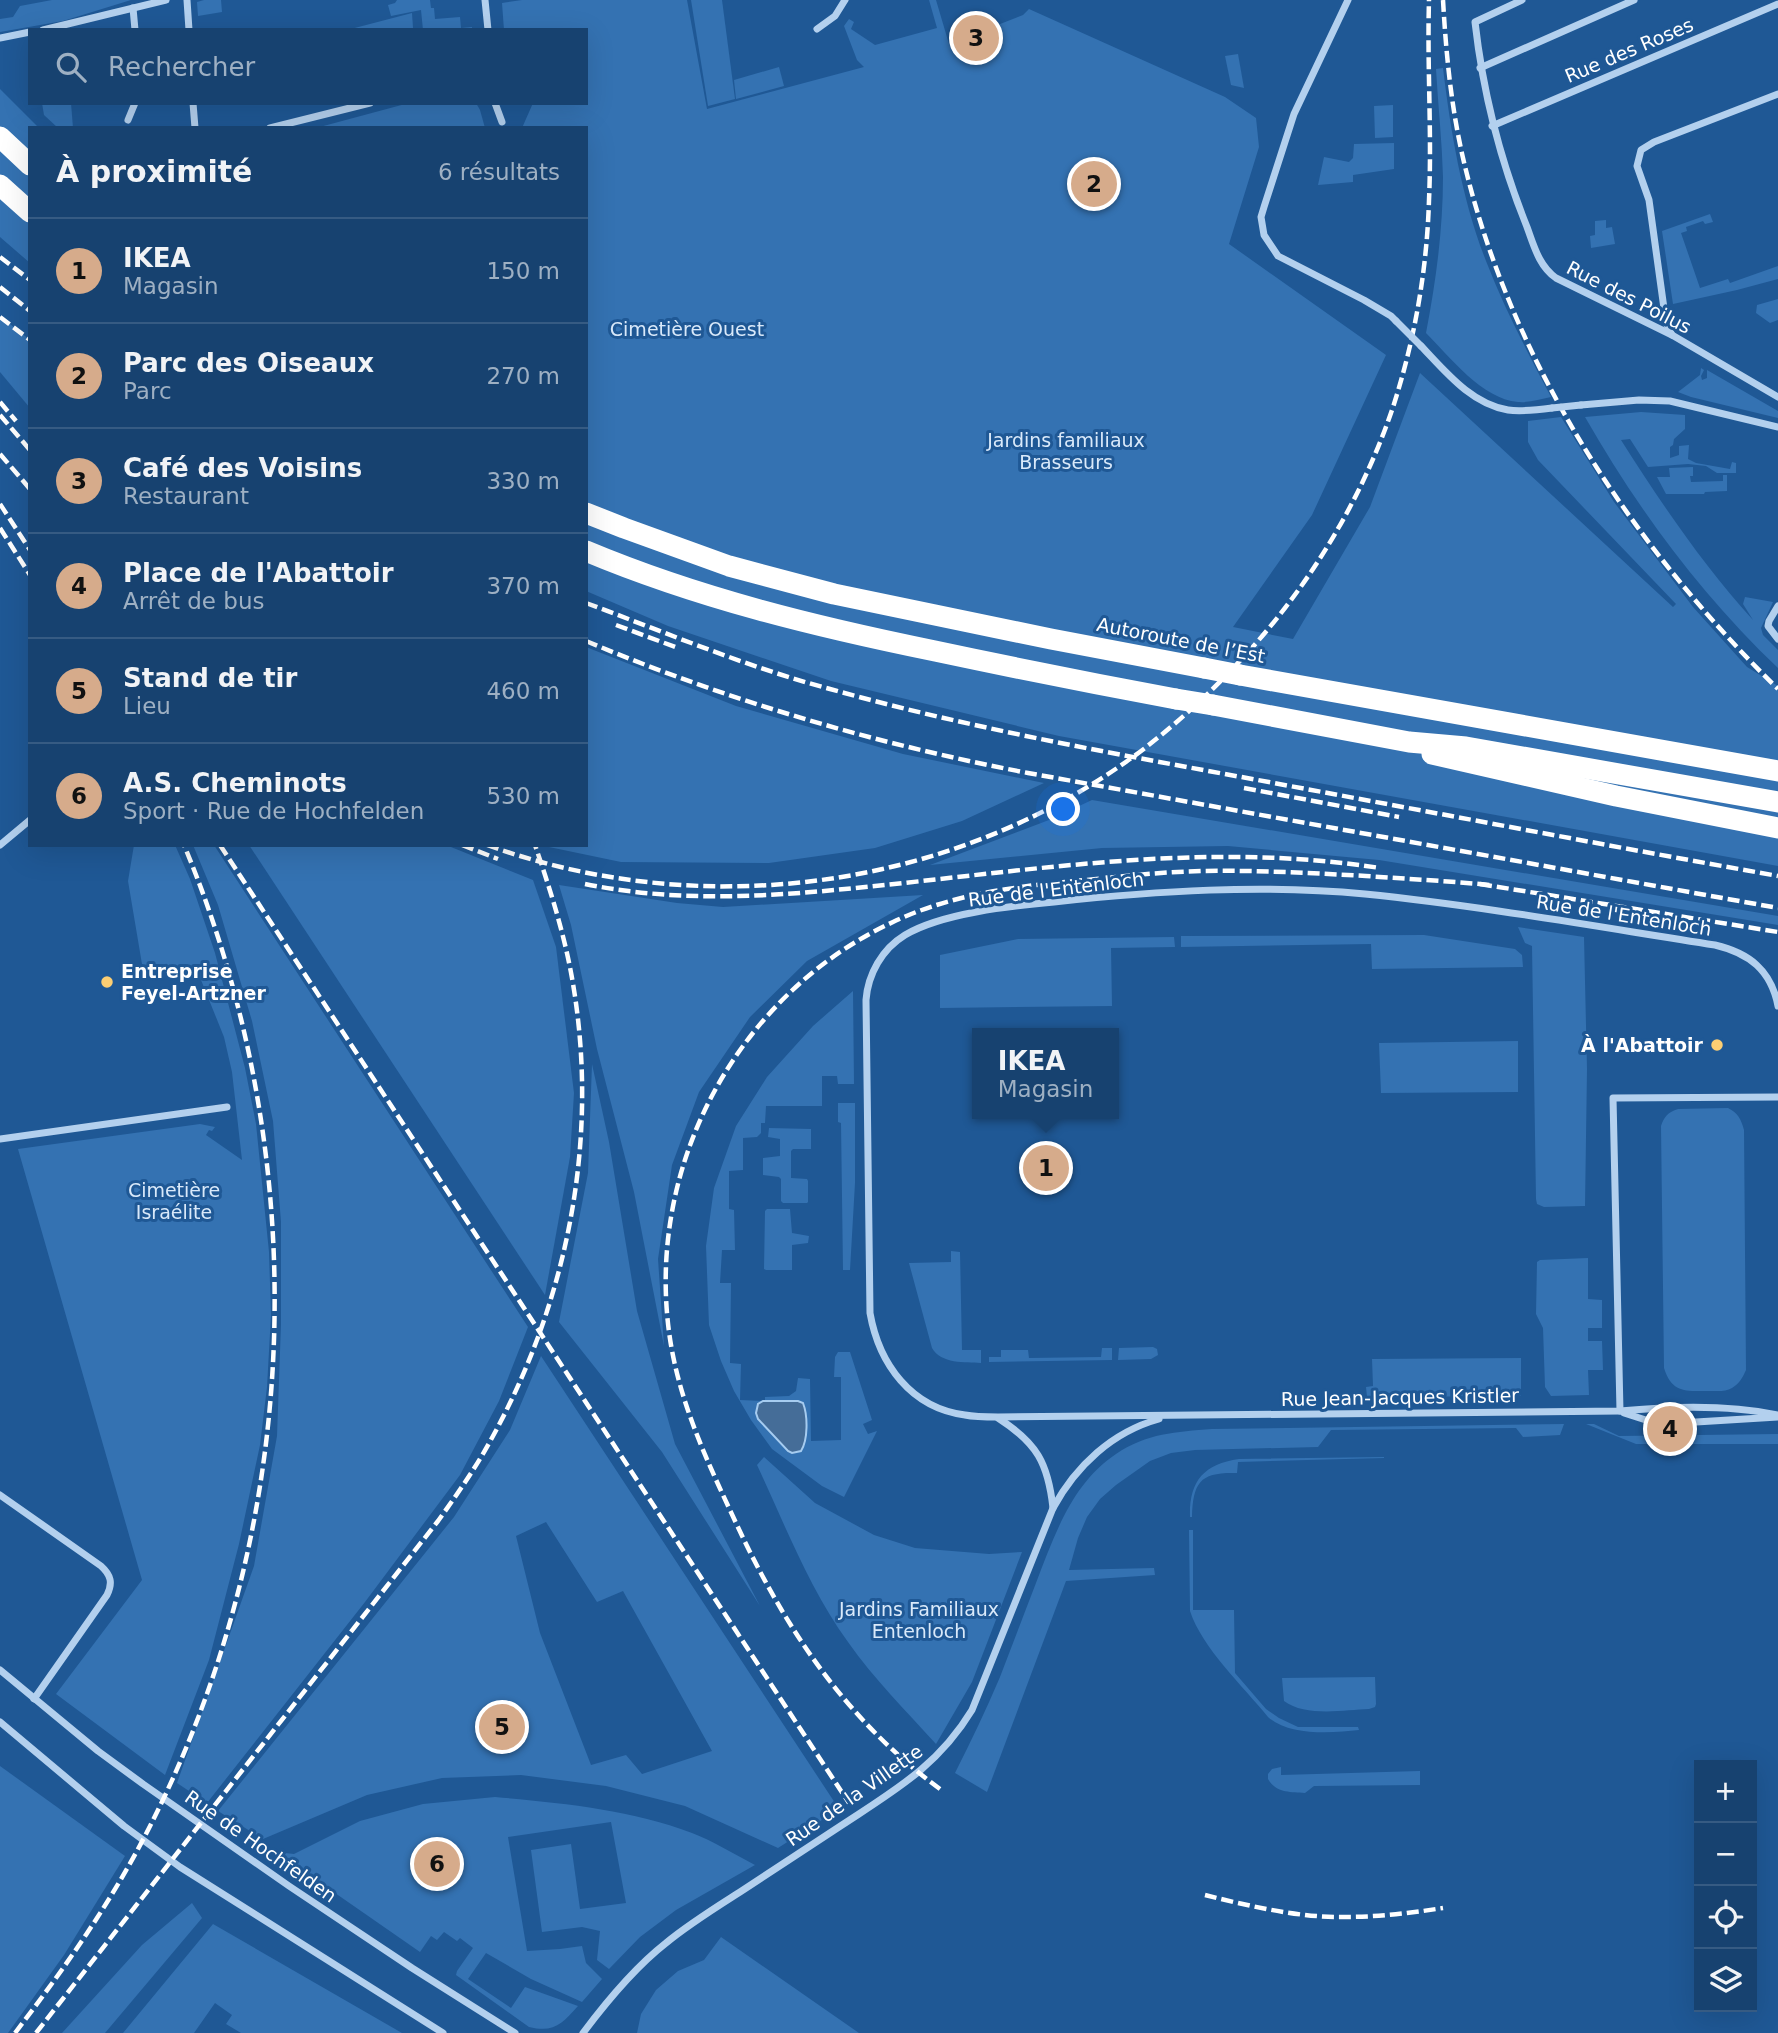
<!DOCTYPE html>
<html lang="fr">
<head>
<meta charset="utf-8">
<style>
  :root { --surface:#174270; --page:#244d78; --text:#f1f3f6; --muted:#9eb0c3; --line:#365b83; --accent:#d6ab8b }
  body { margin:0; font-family:"DejaVu Sans",sans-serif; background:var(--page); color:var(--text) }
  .controls { position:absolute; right:21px; bottom:21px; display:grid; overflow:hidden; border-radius:0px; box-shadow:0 7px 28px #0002 }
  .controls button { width:63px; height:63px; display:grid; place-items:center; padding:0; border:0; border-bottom:2px solid var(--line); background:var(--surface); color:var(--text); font:35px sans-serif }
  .you { position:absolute; left:1064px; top:810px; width:24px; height:24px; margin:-18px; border:5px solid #fff; border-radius:50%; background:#1a73e8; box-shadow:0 0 0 10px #1a73e833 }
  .badge { display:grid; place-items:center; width:46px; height:46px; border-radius:50%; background:var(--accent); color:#111; font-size:23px; font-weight:700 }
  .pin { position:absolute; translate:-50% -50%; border:4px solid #fff; box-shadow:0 2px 7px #0006 }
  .popup { position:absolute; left:972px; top:1028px; width:147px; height:91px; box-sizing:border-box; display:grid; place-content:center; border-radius:0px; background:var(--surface); filter:drop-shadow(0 2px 5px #0005); font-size:23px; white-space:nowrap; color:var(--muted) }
  .popup b { font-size:26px; color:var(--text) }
  .popup::after { content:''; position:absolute; left:50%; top:100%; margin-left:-14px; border:14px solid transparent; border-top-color:var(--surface) }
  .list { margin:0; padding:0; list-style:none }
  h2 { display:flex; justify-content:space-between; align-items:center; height:91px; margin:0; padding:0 28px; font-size:30px }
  h2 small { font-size:23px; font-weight:400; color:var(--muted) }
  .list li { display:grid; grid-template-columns:46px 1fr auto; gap:21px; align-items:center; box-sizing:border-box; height:105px; padding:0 28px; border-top:2px solid var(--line) }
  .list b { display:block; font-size:26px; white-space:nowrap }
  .list p { margin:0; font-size:23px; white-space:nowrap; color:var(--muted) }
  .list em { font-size:23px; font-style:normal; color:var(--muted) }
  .icon { flex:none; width:38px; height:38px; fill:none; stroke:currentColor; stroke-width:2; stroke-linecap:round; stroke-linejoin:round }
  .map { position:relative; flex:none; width:1778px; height:2033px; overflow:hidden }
  .search { position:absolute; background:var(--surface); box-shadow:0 7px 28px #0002; left:28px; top:28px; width:560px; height:77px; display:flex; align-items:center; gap:18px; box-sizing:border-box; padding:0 24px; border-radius:0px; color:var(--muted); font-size:26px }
  .panel { position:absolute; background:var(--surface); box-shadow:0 7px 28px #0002; left:28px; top:126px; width:560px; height:721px; border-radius:0px }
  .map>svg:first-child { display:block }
  .green { fill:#3472b2; fill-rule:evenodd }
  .water { fill:#456d98; stroke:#a6ccf0; stroke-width:2 }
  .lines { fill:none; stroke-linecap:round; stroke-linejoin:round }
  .street { stroke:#b3d0ee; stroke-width:7 }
  .highway { stroke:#fff; stroke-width:21 }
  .rail { stroke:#fff; stroke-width:4.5; stroke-dasharray:12 5; stroke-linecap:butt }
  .street-bridge { stroke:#b3d0ee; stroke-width:7 }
  .highway-bridge { stroke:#fff; stroke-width:21 }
  .poi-dot { fill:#fcce73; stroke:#1f5895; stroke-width:2.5 }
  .labels { text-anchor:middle; stroke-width:6; stroke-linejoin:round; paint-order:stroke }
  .street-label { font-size:19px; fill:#fff; stroke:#1f5895 }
  .park-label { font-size:19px; fill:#d9e9fa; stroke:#1f5895 }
  .poi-label { font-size:19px; font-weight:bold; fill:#fff; stroke:#1f5895; text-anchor:start }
</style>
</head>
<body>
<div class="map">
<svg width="1778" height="2033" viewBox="0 0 1778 2033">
  <rect width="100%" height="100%" fill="#1f5895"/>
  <!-- green -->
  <g class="green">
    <polygon points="52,0 131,0 63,21 0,32 0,19 13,17 20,6"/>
    <polygon points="204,0 221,0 222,12 198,16 197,2"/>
    <polygon points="397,0 430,0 431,8 434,8 435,19 460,17 461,28 472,27 472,30 423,30 421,10 391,16 388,5 395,3"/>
    <polygon points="522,0 687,0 707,109 864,67 857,60 844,26 849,19 854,22 851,29 875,45 937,28 929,0 936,0 949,44 1023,15 1029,9 1225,97 1256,118 1259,147 1229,244 1386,355 1312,515 1233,627 1293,639 1370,507 1420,373 1673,607 1676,604 1538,460 1528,442 1528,421 1561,417 1614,502 1693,607 1747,667 1778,686 1778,866 1059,736 831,681 668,626 586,591 586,128 522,128 533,103 586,103 586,30 504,30 502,3"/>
    <polygon points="691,0 722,0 735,99 708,106"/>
    <polygon points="412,13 413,28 347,30"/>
    <polygon points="1238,54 1244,88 1231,85 1225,56"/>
    <polygon points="779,67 784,86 736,99 734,80"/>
    <path d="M1443,68C1451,134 1462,199 1486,261C1504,308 1528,353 1551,397C1540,399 1529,403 1518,402C1482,399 1450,357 1426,333C1436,281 1443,229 1443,177C1442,141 1438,105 1436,69Z"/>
    <polygon points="0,89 39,128 30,128 30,263 0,237"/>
    <polygon points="42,103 71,103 73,128 58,128 44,115"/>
    <polygon points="409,103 476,103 480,110 485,128 316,128"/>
    <polygon points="1393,105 1393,137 1375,138 1374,106"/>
    <polygon points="1394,143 1394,169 1353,175 1353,182 1318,185 1324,157 1349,162 1353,158 1354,144"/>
    <polygon points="1710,214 1713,222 1705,224 1703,221 1686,227 1687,231 1681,233 1700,288 1728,279 1730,283 1778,266 1778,279 1737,290 1673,304 1662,231"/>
    <polygon points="1606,220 1606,228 1612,227 1615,244 1591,248 1590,236 1595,235 1595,221"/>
    <polygon points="1778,299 1778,320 1770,323 1756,313 1757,305"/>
    <polygon points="0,316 30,340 30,408 0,372"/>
    <polygon points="1701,368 1704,370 1701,376 1702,380 1707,378 1707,370 1778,411 1778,418 1691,397 1678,392 1700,375"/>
    <path d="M1641,412L1685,415V429L1674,439L1673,445L1670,447V458L1679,455V446L1689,445L1688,459L1696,463L1730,469L1732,462L1736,463V473H1717L1706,466L1688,464L1648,467L1630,439L1621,440C1661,503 1703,565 1753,620L1743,604L1745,597L1773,602L1761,628L1763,635L1778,650V668C1701,595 1637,508 1585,417Z"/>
    <polygon points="1693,467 1693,476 1690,476 1691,482 1723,481 1723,475 1727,475 1727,491 1705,492 1704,494 1666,494 1657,477 1670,477 1669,468"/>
    <polygon points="586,647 736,706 903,754 1044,783 962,821 875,848 769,863 621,862 549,847 548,845 586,845"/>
    <polygon points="1092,800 1778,916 1778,925 1379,860 1228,846 1102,848 930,865 1049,820"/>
    <polygon points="134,845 175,845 190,879 215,953 245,1068 256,1124 269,1252 271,1315 267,1387 260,1445 239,1544 209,1660 165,1775 56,1694 142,1580 18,1149 200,1124 215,1127 212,1131 209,1130 206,1135 242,1160 232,1072 224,1037 197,970 144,976 128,881"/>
    <polygon points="193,845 214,845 528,1327 499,1401 460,1475 365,1602 207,1803 177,1783 254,1566 277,1436 281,1324 281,1222 273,1121 252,1021 218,905"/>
    <polygon points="249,845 446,845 533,880 556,947 574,1093 570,1157 545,1295"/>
    <polygon points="559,885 677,903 723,907 923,895 807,961 750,1017 699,1092 672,1165 658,1259 664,1346 634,1192 597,1049 571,925"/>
    <polygon points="1518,927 1584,937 1587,1069 1585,1206 1544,1207 1537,1204 1536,1199 1532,946 1525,943"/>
    <polygon points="1424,935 1515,949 1522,955 1523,967 1372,969 1371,944 1181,947 1181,936"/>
    <polygon points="1174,937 1175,947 1111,948 1112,1006 940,1008 940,955 1018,939"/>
    <polygon points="853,991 854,1084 838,1084 837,1076 822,1076 822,1106 766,1106 765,1123 761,1123 761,1133 757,1137 743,1138 743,1170 729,1171 729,1209 734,1210 735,1250 722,1250 720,1283 731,1283 730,1363 741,1364 740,1400 763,1401 760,1402 758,1419 788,1451 792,1453 805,1441 805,1406 798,1401 765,1401 765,1397 789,1396 796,1391 798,1378 810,1379 811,1441 841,1440 841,1377 834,1377 835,1357 838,1352 850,1352 872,1420 863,1424 868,1434 877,1431 844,1497 822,1486 772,1449 751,1420 734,1391 721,1361 709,1325 706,1246 714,1188 736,1126 767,1077 813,1026"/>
    <polygon points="1518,1041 1518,1092 1381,1093 1379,1043"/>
    <polygon points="592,1064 609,1142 637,1311 675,1444 760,1606 662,1452 559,1322 588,1173"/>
    <polygon points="838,1103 855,1103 855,1183 850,1270 843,1270 841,1123 838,1122"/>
    <path d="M1728,1108C1738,1113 1741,1119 1744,1130L1746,1370C1743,1377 1739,1384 1732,1388C1726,1392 1717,1391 1710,1391C1687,1391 1672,1394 1664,1368L1661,1126C1664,1117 1668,1112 1678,1109Z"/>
    <polygon points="769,1128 811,1129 811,1149 793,1149 791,1151 791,1178 807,1179 808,1181 808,1202 807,1203 783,1203 781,1201 781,1179 779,1177 763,1175 763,1158 780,1156 780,1139 768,1137"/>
    <polygon points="767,1209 790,1209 792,1233 809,1236 808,1243 792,1245 792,1270 766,1270 764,1269 765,1211"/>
    <path d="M951,1251L960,1252L962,1350H981V1363C965,1362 941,1364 932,1348L909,1263L951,1262Z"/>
    <polygon points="1588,1258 1588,1299 1602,1300 1602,1328 1588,1328 1588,1341 1602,1341 1603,1370 1588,1370 1589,1395 1551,1396 1545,1387 1543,1328 1536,1314 1537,1262 1540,1260"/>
    <polygon points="1153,1347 1157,1349 1158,1355 1151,1359 1118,1360 1119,1348"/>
    <polygon points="1102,1348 1112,1348 1112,1360 989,1362 989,1357 1001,1357 1001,1350 1028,1350 1029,1358 1101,1357"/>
    <path d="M541,1356L839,1809L778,1848L685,1806L606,1786L521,1775L442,1778L367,1795L263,1839L218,1811L454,1517L510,1430ZM546,1522L597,1602L623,1591L712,1751L642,1774L626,1755L591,1765L540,1633L516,1536Z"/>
    <polygon points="1521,1358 1521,1396 1367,1397 1366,1387 1373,1386 1372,1359"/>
    <path d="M1564,1424L1560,1435L1523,1437L1516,1428L1331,1430L1318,1447L1195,1450L1171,1453L1150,1461L1116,1485L1100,1499L1087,1517L1078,1538L1069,1570L1154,1568L1155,1575L1066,1581L987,1792L955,1773C971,1741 986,1710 1000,1677C1012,1646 1024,1614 1036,1583C1054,1536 1072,1483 1116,1454C1147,1433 1176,1432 1212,1429Z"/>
    <polygon points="1586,1424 1594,1424 1619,1436 1778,1434 1778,1444 1636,1444"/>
    <path d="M764,1457L815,1503L874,1535L915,1548L989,1554L1022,1552L972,1682L936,1744C906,1711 874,1679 848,1642C809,1588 785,1525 757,1465Z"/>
    <path d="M1384,1457V1458L1238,1462L1237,1473C1201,1472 1193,1481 1192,1517H1190C1189,1482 1203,1464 1239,1459Z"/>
    <path d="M1189,1530H1193V1610H1234L1235,1673L1266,1709L1279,1718L1298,1727H1358L1359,1730C1332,1733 1289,1736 1268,1717C1243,1686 1202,1648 1190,1611Z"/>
    <path d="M1375,1677L1376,1704L1375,1707L1369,1709C1344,1710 1305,1717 1284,1701L1282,1678Z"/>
    <polygon points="0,1766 125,1856 64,1955 8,2033 0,2033"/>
    <path d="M1281,1767V1775L1420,1771V1785L1314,1786L1305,1793C1290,1792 1276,1793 1268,1779V1774L1272,1769Z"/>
    <path d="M495,1797C561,1803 629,1809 692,1833C713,1841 734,1854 755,1865L676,1910L640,1937L609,1969L597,1960L600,1931L582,1927L542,1932L531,1850L571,1844L580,1909L626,1903L611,1822L508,1837L527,1951L560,1949L582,1946L586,1963L602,1979L582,2002L531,1979L486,1953L468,1979L511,2008L525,1987L578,2006C562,2024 554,2033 529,2027L456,1975L457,1971L473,1948L460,1938L457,1941L444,1932L437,1940L431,1936L420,1952L276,1852L294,1854L360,1821L423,1804Z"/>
    <polygon points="192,1903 202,1918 105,2033 62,2033 142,1945"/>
    <polygon points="213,1924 402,2033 241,2033 226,2024 232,2015 215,2003 194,2033 123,2033"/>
    <polygon points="721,1937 859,2033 637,2033 641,2014 656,1990 678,1971 704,1960"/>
  </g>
  <!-- water -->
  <path class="water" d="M763,1401H798L803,1403C808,1416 808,1440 801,1451L792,1453L788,1451L758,1419L756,1413L758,1404Z"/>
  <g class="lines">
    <!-- street -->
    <g class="street">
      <polyline points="187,0 189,30"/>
      <polyline points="485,0 488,30"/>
      <polyline points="1348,0 1294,114 1264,207 1261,217 1264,235 1278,256 1364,300 1391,316 1396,321"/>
      <path d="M1522,0L1475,22C1483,93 1500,160 1527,227C1534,246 1539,266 1556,278L1672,335L1778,397"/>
      <polyline points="133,8 135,30"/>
      <polyline points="817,29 835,16 845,0"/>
      <polyline points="43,30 166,0"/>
      <polyline points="0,38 30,32"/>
      <polyline points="1480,68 1634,0"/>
      <polyline points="193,103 195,128"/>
      <polyline points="495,103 502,122"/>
      <polyline points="128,120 135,103"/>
      <polyline points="1492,126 1778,4"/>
      <polyline points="270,128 370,103"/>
      <polyline points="1672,335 1666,323 1649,200 1637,166 1641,150 1654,142 1778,94"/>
      <path d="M1421,346C1445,371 1471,404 1508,410C1522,412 1537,410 1552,408"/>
      <polyline points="1581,405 1639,400 1670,401 1778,427"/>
      <polyline points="1778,606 1769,621 1768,626 1778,639"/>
      <polyline points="0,845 30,820"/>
      <path d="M1778,1006C1771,970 1749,953 1715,945C1599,927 1482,906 1365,894C1262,884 1156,891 1054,902C1011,906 942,913 905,935C882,949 868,974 866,1000L870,1313C879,1364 911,1408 965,1415C975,1417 987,1417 998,1417L1620,1411C1672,1406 1727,1404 1778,1415"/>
      <polyline points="0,1139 227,1107"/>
      <polyline points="1620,1411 1613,1098 1778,1097"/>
      <polyline points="1624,1413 1652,1422 1696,1422 1778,1417"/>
      <path d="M998,1418C1037,1443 1048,1463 1053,1508"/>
      <path d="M0,1495L101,1566C111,1575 113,1583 107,1595L34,1699"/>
      <polyline points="0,1670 98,1751 143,1784 289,1886 412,1968 515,2033"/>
      <polyline points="0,1722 124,1826 180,1867 443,2033"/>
      <path d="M583,2033C607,2001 634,1968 666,1943C689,1924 715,1908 740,1892C774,1870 808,1847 842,1825C895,1790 938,1766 972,1710L1053,1508C1076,1466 1112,1432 1159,1419"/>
    </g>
    <!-- highway -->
    <g class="highway">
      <polyline points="0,137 30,165"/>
      <polyline points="0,185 30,212"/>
      <polyline points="586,513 624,528 729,566 834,594 1051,639 1204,668"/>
      <path d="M586,551C698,598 817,627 935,651C1015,668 1095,684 1176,699"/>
      <polyline points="1240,675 1778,771"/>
      <polyline points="1213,705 1409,742 1466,747 1778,802"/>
      <polyline points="1432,754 1616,796 1778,828"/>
    </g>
    <!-- rail -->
    <g class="rail">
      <path d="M1443,0C1446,53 1451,106 1463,158C1510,361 1631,545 1778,689"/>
      <polyline points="0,257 30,280"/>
      <polyline points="0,287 30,311"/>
      <polyline points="0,317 30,340"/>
      <polyline points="0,402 16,421"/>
      <polyline points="0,415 30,450"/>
      <polyline points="0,454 30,489"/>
      <polyline points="0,504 30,550"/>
      <polyline points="0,528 30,575"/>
      <path d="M586,603C667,633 747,667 830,689C987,733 1146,759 1306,789C1463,818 1620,848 1778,876"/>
      <polyline points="616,625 678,648"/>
      <path d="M586,641C729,701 876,744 1028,773L1778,908"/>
      <polyline points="1244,788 1399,817"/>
      <polyline points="220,845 849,1803"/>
      <polyline points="462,845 498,859"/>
      <path d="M487,845C706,924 959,889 1145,748C1177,723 1208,695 1236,665C1306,592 1362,501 1394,404C1415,338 1427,269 1429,200C1432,133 1427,67 1429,0"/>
      <path d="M585,884C699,907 808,893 922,881C1075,864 1226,844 1380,868"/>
      <polyline points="1480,884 1778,932"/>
      <path d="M940,1789C845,1719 785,1628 736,1523C709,1465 682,1409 671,1345C642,1173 734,996 893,922C954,893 1019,886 1086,880C1124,876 1163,872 1201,871C1256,870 1311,873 1366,876C1408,879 1449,881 1490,885"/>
      <path d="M1205,1895C1249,1906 1300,1918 1345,1917C1378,1917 1411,1913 1443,1908"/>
      <path d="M15,2033C64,1969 110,1904 147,1832C304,1528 316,1161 184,845"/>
      <path d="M36,2033L438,1521C458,1493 477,1466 493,1436C569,1297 600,1135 572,978C564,933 550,889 535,845"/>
    </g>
    <!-- street-bridge -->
    <g class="street-bridge">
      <polyline points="1396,321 1421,346"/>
      <polyline points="1552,408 1581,405"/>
    </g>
    <!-- highway-bridge -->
    <g class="highway-bridge">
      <polyline points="1204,668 1240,675"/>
      <polyline points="1176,699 1213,705"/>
    </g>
  </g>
  <!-- markers -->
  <g class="poi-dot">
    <circle cx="107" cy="982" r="7"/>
    <circle cx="1717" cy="1045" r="7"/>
  </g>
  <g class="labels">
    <!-- street labels -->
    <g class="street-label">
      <text transform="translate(1629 50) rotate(-23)" y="7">Rue des Roses</text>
      <text transform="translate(1629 297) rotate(27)" y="7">Rue des Poilus</text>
      <text transform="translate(1181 640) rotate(11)" y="7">Autoroute de l’Est</text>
      <text transform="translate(1056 889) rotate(-7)" y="7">Rue de l'Entenloch</text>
      <text transform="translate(1624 915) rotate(9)" y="7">Rue de l'Entenloch</text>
      <text transform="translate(1400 1397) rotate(-1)" y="7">Rue Jean-Jacques Kristler</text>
      <text transform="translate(854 1795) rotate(-35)" y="7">Rue de la Villette</text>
      <text transform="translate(261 1846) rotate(35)" y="7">Rue de Hochfelden</text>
    </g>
    <!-- park labels -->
    <g class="park-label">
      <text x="687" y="336">Cimetière Ouest</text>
      <text x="1066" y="447">Jardins familiaux<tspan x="1066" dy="22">Brasseurs</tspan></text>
      <text x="174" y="1197">Cimetière<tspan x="174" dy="22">Israélite</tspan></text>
      <text x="919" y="1616">Jardins Familiaux<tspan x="919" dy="22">Entenloch</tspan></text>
    </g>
    <!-- poi labels -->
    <g class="poi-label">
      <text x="121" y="978">Entreprise<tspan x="121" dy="22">Feyel-Artzner</tspan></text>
      <text x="1703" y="1052" text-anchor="end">À l'Abattoir</text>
    </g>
  </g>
</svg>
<div class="controls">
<button>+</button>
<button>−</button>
<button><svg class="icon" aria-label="locate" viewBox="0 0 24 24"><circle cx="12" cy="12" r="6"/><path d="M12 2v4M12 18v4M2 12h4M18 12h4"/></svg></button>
<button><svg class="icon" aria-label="layers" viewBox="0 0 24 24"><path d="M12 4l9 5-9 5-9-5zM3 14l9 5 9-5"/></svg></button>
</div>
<div class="you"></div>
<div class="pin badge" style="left:1046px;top:1168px">1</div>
<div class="popup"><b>IKEA</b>Magasin</div>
<div class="pin badge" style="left:1094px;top:184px">2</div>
<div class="pin badge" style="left:976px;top:38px">3</div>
<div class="pin badge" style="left:1670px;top:1429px">4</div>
<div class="pin badge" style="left:502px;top:1727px">5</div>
<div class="pin badge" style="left:437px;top:1864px">6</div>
<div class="search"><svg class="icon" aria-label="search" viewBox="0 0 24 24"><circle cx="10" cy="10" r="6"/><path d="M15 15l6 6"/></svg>Rechercher</div>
<section class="panel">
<h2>À proximité<small>6 résultats</small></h2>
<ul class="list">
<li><span class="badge">1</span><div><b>IKEA</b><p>Magasin</p></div><em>150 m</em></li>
<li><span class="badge">2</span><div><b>Parc des Oiseaux</b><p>Parc</p></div><em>270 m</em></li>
<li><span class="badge">3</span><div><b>Café des Voisins</b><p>Restaurant</p></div><em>330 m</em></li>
<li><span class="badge">4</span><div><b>Place de l'Abattoir</b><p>Arrêt de bus</p></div><em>370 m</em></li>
<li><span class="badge">5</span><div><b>Stand de tir</b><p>Lieu</p></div><em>460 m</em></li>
<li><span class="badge">6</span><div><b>A.S. Cheminots</b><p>Sport · Rue de Hochfelden</p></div><em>530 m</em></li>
</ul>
</section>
</div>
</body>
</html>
